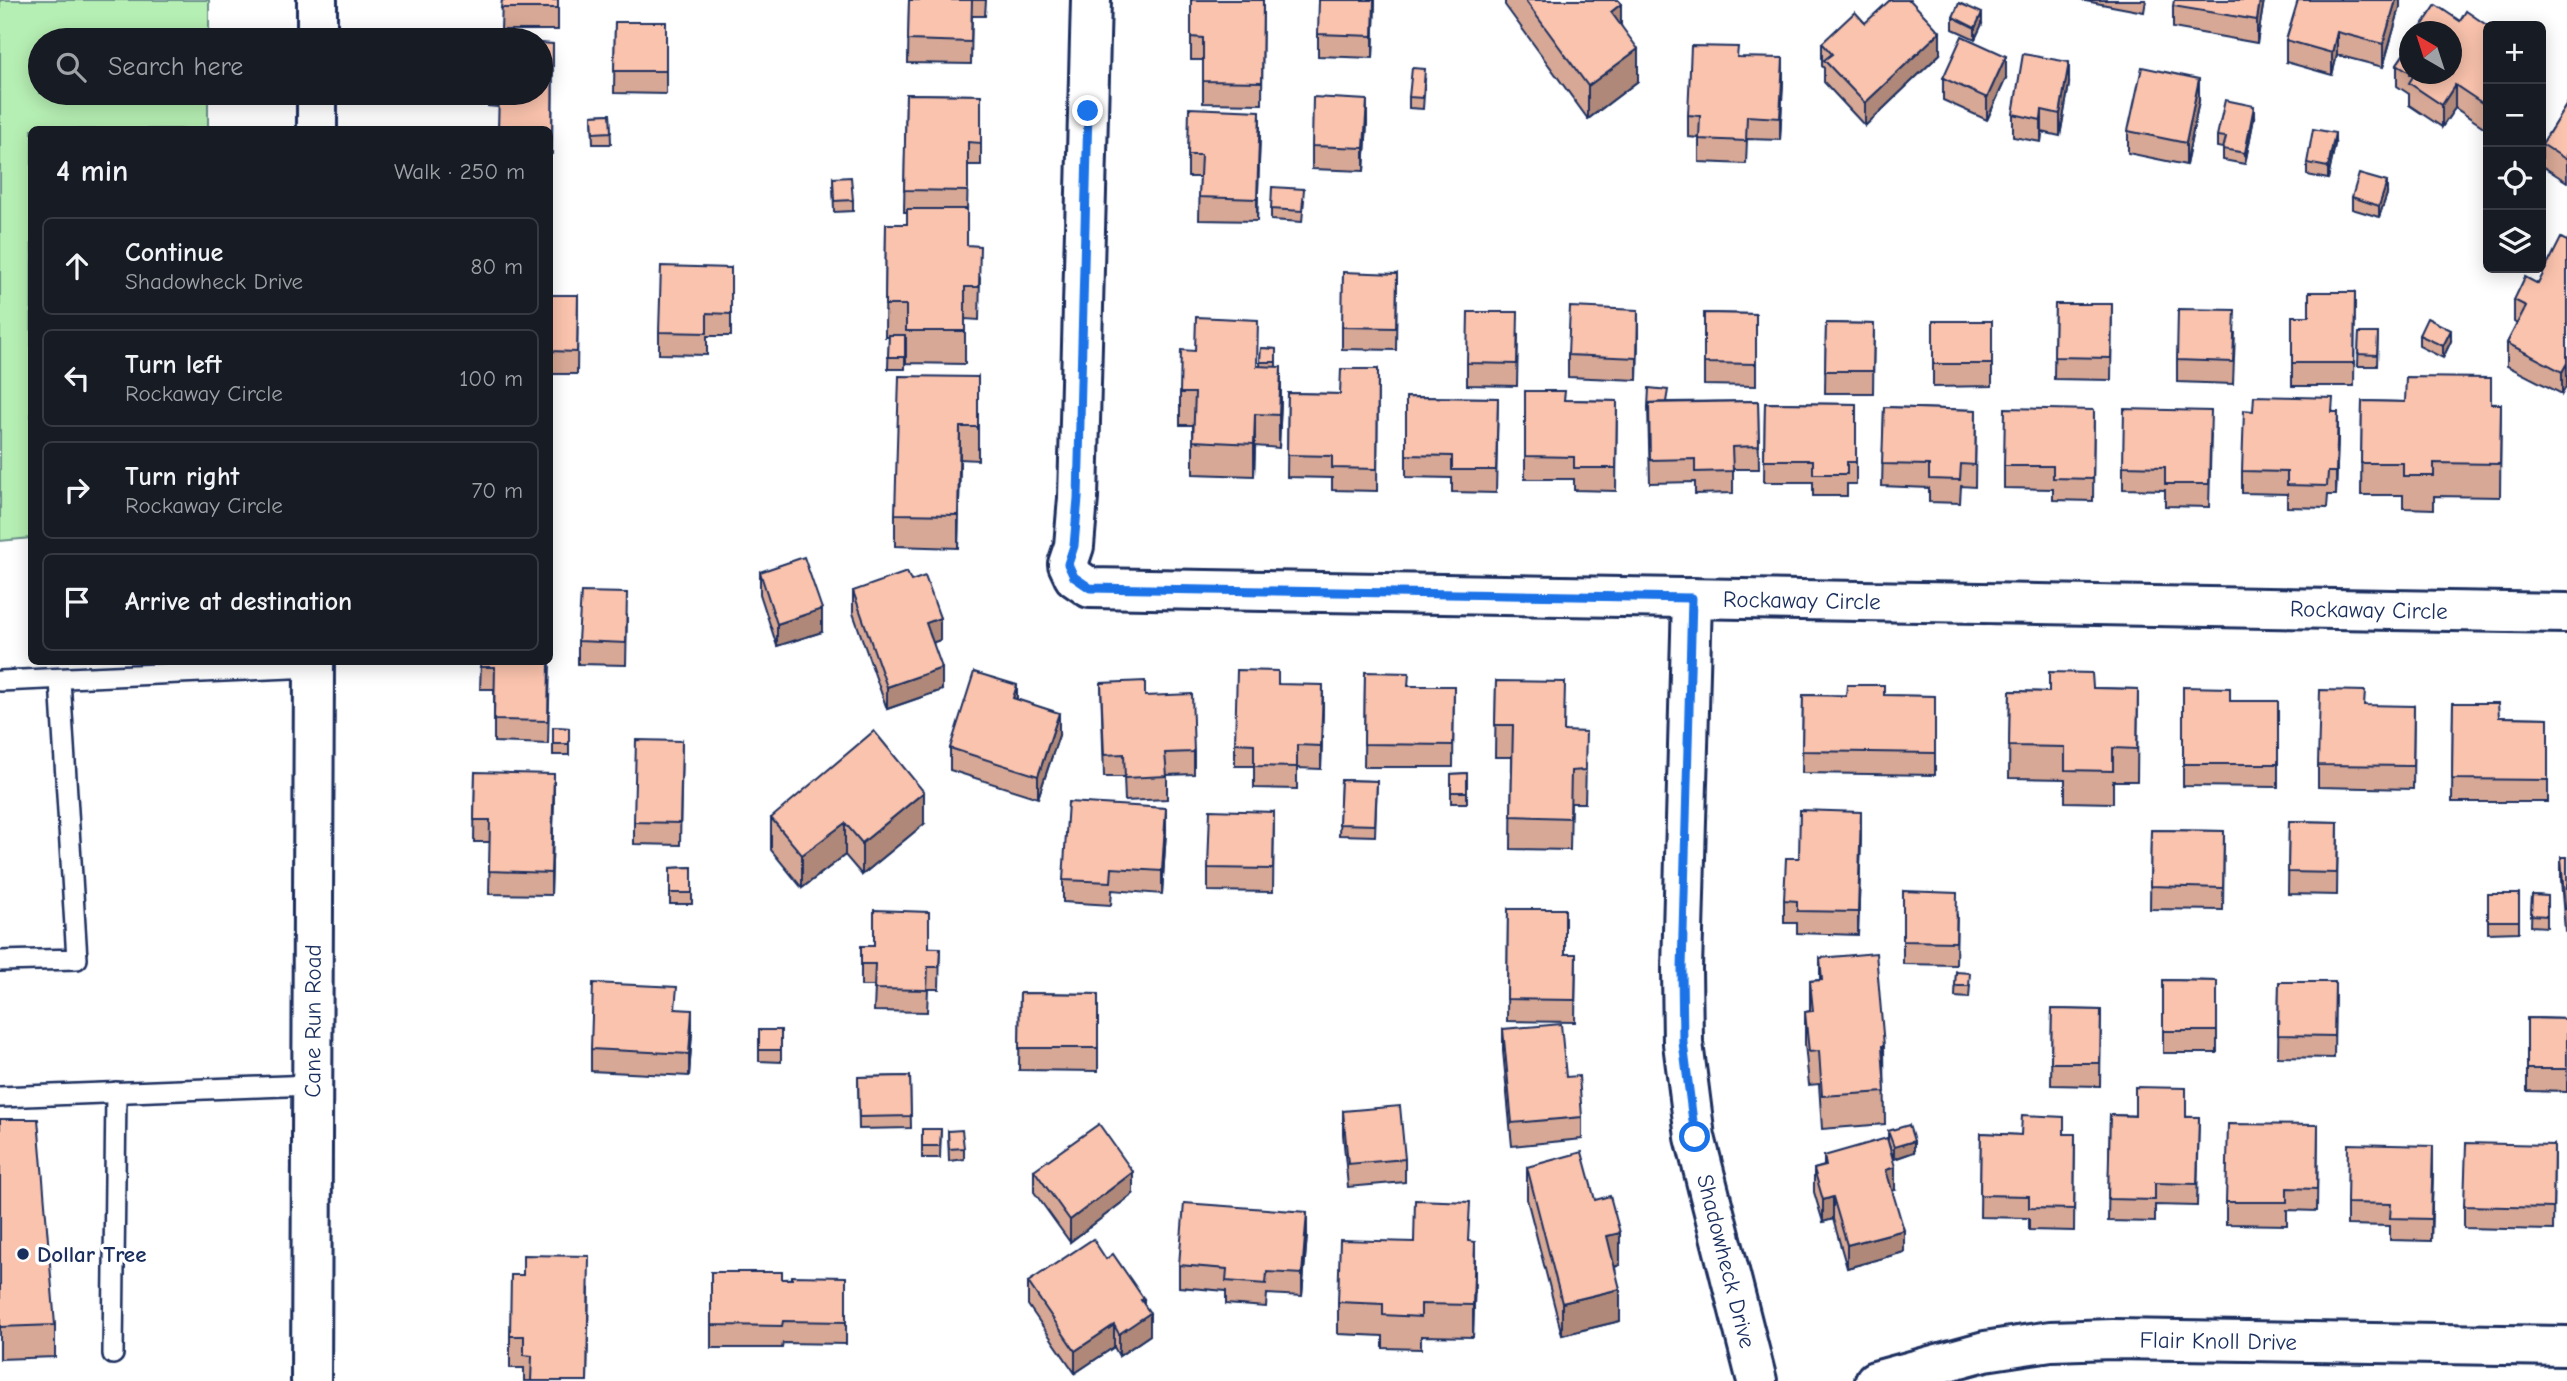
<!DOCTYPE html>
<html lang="en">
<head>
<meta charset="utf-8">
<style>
  :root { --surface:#171b24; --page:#20242c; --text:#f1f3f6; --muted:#9ea1a6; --line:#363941 }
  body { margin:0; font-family:"Comic Neue",sans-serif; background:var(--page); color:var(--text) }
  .controls { position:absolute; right:21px; top:21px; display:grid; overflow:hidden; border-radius:10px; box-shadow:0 4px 18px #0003 }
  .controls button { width:63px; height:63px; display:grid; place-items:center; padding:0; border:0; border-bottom:2px solid var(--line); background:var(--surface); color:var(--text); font:35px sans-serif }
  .compass { position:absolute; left:2399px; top:21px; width:63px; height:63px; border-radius:50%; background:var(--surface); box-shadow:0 4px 18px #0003; rotate:321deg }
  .stop { position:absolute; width:21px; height:21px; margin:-16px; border:5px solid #1a73e8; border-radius:50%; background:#fff }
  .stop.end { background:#1a73e8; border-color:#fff; box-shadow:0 2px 7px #0008 }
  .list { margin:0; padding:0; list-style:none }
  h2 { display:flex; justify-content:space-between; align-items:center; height:91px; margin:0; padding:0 28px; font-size:30px }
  h2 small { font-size:23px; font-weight:400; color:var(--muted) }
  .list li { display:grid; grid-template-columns:46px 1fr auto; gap:21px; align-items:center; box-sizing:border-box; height:98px; margin:0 14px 14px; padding:0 14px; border:2px solid var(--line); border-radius:10px }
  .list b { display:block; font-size:26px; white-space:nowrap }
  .list p { margin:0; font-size:23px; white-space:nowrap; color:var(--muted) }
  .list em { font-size:23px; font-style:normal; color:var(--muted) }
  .icon { flex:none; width:38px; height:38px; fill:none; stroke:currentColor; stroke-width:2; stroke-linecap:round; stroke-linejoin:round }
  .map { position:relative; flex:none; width:2567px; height:1381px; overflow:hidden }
  .search { position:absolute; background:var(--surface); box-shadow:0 4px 18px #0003; left:28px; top:28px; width:525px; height:77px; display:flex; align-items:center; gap:18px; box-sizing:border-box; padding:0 24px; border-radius:38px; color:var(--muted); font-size:26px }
  .panel { position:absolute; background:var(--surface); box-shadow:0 4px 18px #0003; left:28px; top:126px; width:525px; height:539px; border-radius:10px }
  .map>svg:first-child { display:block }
  .green { fill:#b6efb3; stroke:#688f88; stroke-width:2 }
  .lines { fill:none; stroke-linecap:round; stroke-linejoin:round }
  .lane-casing { stroke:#1b2f5e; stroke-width:24 }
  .street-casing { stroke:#1b2f5e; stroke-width:44 }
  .highway-casing { stroke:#1b2f5e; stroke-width:44 }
  .lane { stroke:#fff; stroke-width:19 }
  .street { stroke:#fff; stroke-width:38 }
  .highway { stroke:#fff; stroke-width:38 }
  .wall { fill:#d7a895; stroke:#1b2f5e; stroke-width:2 }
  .shaded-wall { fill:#af8879; stroke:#1b2f5e; stroke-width:2 }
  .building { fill:#fac3ad; stroke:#1b2f5e; stroke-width:2 }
  .route { stroke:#1a73e8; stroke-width:9 }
  .poi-dot { fill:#1b2f5e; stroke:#fff; stroke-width:2.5 }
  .labels { text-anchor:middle; stroke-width:7; stroke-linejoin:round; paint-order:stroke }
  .street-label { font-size:23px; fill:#1b2f5e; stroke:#fff }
  .poi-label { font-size:23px; font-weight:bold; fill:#1b2f5e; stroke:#fff; text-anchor:start }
</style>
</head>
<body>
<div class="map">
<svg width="2567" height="1381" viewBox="0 0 2567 1381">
  <rect width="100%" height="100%" fill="#fff"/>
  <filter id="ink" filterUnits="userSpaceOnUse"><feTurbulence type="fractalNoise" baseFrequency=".0143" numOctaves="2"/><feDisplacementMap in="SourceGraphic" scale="14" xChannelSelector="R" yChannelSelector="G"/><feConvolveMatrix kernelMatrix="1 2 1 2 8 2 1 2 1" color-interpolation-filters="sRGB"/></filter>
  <g filter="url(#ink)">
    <!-- green -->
    <polygon class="green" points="0,0 209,0 209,40 40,40 40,93 208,93 208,129 32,130 31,538 0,541"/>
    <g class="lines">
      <!-- lane casing -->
      <g class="lane-casing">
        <g id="lane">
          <polyline points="0,681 314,667"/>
          <polyline points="0,961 77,959 60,680"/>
          <polyline points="0,1097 312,1085"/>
          <polyline points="113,1354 116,1092"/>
        </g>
      </g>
      <!-- street casing -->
      <g class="street-casing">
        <g id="street">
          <path id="s1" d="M1091,0L1078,498L1074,546L1068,564L1074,577L1090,588L2567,613"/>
          <path id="s2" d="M1692,598L1682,969L1683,1043L1695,1137L1757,1381"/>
          <path id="s3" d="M1875,1381L1985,1351L2051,1341L2113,1339L2567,1346"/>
        </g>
      </g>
      <!-- highway casing -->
      <g class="highway-casing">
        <g id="highway">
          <polyline points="317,40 317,0"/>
          <polyline points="317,130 317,93"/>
          <path id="s4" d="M311,1381L314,662"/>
        </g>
      </g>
      <!-- lane -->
      <use href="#lane" class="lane"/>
      <!-- street -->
      <use href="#street" class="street"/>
      <!-- highway -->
      <use href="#highway" class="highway"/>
    </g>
    <!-- wall -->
    <g class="wall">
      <polygon points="502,0 558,0 558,30 501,30"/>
      <polygon points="909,0 986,0 985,16 972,16 971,64 908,63"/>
      <polygon points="1191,0 1263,0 1262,104 1203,103 1203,60 1191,60"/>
      <polygon points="1375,0 1373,58 1318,56 1318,34"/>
      <polygon points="1505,0 1618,0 1621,25 1638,81 1588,119 1505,5"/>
      <polygon points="2080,0 2146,0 2144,12"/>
      <polygon points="2264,0 2257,43 2173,28 2173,6"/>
      <polygon points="2400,0 2400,7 2383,67 2337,55 2332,75 2286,62 2286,40"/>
      <polygon points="1953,17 1982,24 1975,39 1953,29"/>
      <polygon points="2460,21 2488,26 2488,130 2455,108 2442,127 2409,105 2409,94 2397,86 2397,64 2410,45 2410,74 2452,74"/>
      <polygon points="615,22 666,22 666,94 614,93"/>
      <polygon points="1865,23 1940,54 1865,126 1824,82 1824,68 1822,66 1822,43"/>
      <polygon points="553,44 552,154 550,154 550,130 498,107 488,106 488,93 541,93"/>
      <polygon points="1738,57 1783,81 1780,140 1747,139 1746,164 1699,162 1699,138 1688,137 1688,115"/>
      <polygon points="1943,78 2006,78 1987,120 1943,100"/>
      <polygon points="1425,80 1423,109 1409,108 1409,97"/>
      <polygon points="2069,84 2060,136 2042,132 2041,142 2013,137 2013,114"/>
      <polygon points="906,94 981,95 981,165 968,165 967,213 967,245 980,278 979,320 965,319 965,364 906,363 906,338 905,338 905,369 888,369 889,337 885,337 886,224 907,224 907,212 904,212"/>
      <polygon points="2199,101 2186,165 2128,153 2128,131"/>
      <polygon points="2567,104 2567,182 2542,166 2542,144"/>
      <polygon points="610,114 611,144 593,144 592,115"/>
      <polygon points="2254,118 2245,164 2223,160 2223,148 2217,147 2217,136"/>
      <polygon points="1367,122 1364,171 1312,169 1312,146"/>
      <polygon points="1260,133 1257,221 1199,220 1200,177 1188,177 1188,155"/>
      <polygon points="2335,144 2328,179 2307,175 2307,163"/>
      <polygon points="833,178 853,200 853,211 834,212"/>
      <polygon points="2387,194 2379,217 2352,209 2352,197"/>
      <polygon points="1304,200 1302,222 1271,220 1271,209"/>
      <polygon points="2567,241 2567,385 2562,394 2507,366 2507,343 2517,324 2514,322 2514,300 2538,284"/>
      <polygon points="731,268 731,336 707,336 707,355 659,354 659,332"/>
      <polygon points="1397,274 1396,350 1342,349 1342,327"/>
      <polygon points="2355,292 2354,386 2292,386 2292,316 2309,316"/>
      <polygon points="550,295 578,295 577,374 550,374"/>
      <polygon points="2055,304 2112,304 2111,380 2054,379"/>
      <polygon points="1704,313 1756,314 1756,386 1704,385"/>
      <polygon points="1933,321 1992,321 1992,386 1933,387"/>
      <polygon points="1826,323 1874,324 1873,393 1825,393"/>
      <polygon points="1638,332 1637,380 1568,377 1568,355"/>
      <polygon points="2235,333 2233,384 2177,382 2177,360"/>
      <polygon points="2359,333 2378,333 2377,366 2358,366"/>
      <polygon points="1518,335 1517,386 1467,385 1467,363"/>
      <polygon points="2419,335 2451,341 2443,358 2419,346"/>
      <polygon points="1261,348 1276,349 1276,367 1281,400 1279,448 1255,446 1254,476 1193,474 1193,425 1180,425 1180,393 1260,366"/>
      <polygon points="1378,369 1377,491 1332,490 1332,478 1287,477 1288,393 1340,394"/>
      <polygon points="978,377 978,460 960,459 958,548 895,546 895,514"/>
      <polygon points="1525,391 1565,400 1617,401 1616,491 1574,490 1574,479 1525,479"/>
      <polygon points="1406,397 1498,398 1496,493 1452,492 1452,478 1406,477"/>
      <polygon points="1758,401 1759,469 1733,469 1733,493 1695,494 1695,482 1650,483 1648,407 1668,402"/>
      <polygon points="2362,401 2501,404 2500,497 2434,496 2434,509 2403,508 2403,495 2361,495"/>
      <polygon points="1765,403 1856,404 1856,484 1847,484 1847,496 1813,496 1813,482 1764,482"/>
      <polygon points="1884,407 1976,410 1975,487 1961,486 1960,503 1929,502 1929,488 1882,486"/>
      <polygon points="2094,410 2093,501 2053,500 2053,489 2004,488 2004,466"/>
      <polygon points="2333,412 2338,435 2336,495 2328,495 2327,508 2287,507 2287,494 2242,493 2242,471"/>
      <polygon points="2211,434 2209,507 2165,506 2165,490 2123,489 2123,466"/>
      <polygon points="760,572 822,632 777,646 760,594"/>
      <polygon points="911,581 940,640 933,642 942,690 887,709 853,613 853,591"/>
      <polygon points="627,616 626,665 578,664 578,641"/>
      <polygon points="481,662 550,662 548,744 494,742 494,689 480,689"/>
      <polygon points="1365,672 1409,686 1454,686 1453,767 1364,767"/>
      <polygon points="1496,681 1565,731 1586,764 1585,803 1571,803 1570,850 1511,849 1512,757 1495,757"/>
      <polygon points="1101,683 1145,696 1194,752 1194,774 1167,775 1167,799 1125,801 1124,777 1104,777"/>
      <polygon points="1278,684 1323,707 1321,769 1297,768 1297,789 1254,788 1254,766 1235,766 1235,743"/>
      <polygon points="2183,687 2230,701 2278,701 2278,787 2183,786"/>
      <polygon points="2093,688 2138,689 2137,781 2113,781 2113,803 2065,802 2065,779 2009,778 2010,691 2049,692"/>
      <polygon points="1803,695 1935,696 1935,775 1802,773"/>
      <polygon points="2453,703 2499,717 2548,718 2548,802 2452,802"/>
      <polygon points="2414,706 2413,789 2318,787 2318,765"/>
      <polygon points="553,727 569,728 569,755 553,755"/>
      <polygon points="1059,735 1038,798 950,770 950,748"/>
      <polygon points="682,741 680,845 634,844 634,822"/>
      <polygon points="475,772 554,796 551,895 489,894 490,842 474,842"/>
      <polygon points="1467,773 1467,803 1451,803 1451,774"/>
      <polygon points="1341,780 1377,781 1375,836 1339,835"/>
      <polygon points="1274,812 1273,892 1208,891 1208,868"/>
      <polygon points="771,818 924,824 862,875 845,855 802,888 771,850"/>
      <polygon points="2289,821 2338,822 2337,895 2288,894"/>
      <polygon points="2151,830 2224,831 2223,910 2150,909"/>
      <polygon points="1166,831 1162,894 1112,890 1111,905 1063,902 1063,880"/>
      <polygon points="1861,834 1858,935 1797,933 1797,923 1784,923 1784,900 1799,858"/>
      <polygon points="2561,857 2567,857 2567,931 2565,931 2561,880"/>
      <polygon points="692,867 692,904 670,904 670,868"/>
      <polygon points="1903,891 1957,915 1956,965 1903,964"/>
      <polygon points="2519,894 2519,932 2488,933 2488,921"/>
      <polygon points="2532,895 2547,896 2547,927 2531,926"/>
      <polygon points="1508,909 1565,954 1576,954 1575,1022 1507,1021"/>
      <polygon points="861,946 940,948 939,989 928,989 927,1012 874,1011 875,986 861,986"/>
      <polygon points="1820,958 1884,1046 1885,1124 1822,1129 1819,1084 1809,1085 1805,1044 1805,1012 1810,1011 1810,981 1820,980"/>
      <polygon points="1956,972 1970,985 1969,998 1955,997"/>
      <polygon points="2163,980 2217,981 2217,1053 2163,1053"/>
      <polygon points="2279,982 2335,982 2334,1058 2278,1057"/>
      <polygon points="1020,993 1098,994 1098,1071 1019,1070"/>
      <polygon points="677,1009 692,1032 689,1076 591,1071 591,1049"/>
      <polygon points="2052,1009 2101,1010 2100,1086 2051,1085"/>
      <polygon points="2527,1018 2567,1019 2567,1092 2527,1091"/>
      <polygon points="1503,1029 1566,1077 1582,1117 1582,1139 1512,1146 1503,1051"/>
      <polygon points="759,1030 781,1030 781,1062 759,1061"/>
      <polygon points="910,1076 911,1128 859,1129 858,1077"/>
      <polygon points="1343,1111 1405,1159 1405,1182 1348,1187 1343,1134"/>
      <polygon points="2110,1115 2199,1117 2197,1206 2155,1205 2155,1222 2108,1221"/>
      <polygon points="0,1119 55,1325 55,1357 0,1359"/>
      <polygon points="2318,1125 2317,1211 2287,1210 2287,1225 2226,1224 2226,1202"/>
      <polygon points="922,1129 941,1129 940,1158 922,1158"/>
      <polygon points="948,1131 964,1148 964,1159 949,1161"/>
      <polygon points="1888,1131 1914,1152 1894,1159 1888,1142"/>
      <polygon points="1981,1133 2021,1135 2075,1134 2074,1231 2029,1230 2029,1218 1980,1217"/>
      <polygon points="2554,1145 2553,1230 2464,1228 2464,1206"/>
      <polygon points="1824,1156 1895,1190 1892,1191 1904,1252 1847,1268 1833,1219 1823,1222 1814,1192 1814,1169 1824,1166"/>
      <polygon points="1527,1167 1595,1200 1620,1265 1615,1267 1620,1321 1562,1335 1527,1199"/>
      <polygon points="2433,1169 2431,1241 2390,1240 2390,1226 2347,1225 2347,1203"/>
      <polygon points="1034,1170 1133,1194 1070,1242 1034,1192"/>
      <polygon points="1307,1235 1302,1296 1267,1294 1266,1307 1226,1304 1226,1291 1179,1287 1179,1265"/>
      <polygon points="1414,1242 1469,1242 1475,1274 1473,1337 1421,1336 1421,1349 1383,1348 1383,1336 1338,1334 1338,1302"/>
      <polygon points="711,1272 782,1279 846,1277 846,1344 783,1343 782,1348 711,1348"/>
      <polygon points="1028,1282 1144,1304 1150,1335 1119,1356 1114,1347 1075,1373 1028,1305"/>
      <polygon points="589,1289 587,1381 524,1381 524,1368 510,1368 510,1336"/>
    </g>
    <!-- shaded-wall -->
    <g class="shaded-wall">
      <polygon points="1374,0 1375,0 1373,58 1373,36"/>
      <polygon points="2260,0 2264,0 2257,43 2257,20"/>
      <polygon points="2396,0 2400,0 2400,7 2383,67 2383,44"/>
      <polygon points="1621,4 1621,36 1611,12"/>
      <polygon points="1982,13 1982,24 1975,39 1975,28"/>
      <polygon points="1940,32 1940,54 1865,126 1865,103"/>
      <polygon points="2337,32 2337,55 2332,75 2332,53"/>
      <polygon points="1638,49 1638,81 1588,119 1588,86"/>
      <polygon points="2006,56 2006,78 1987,120 1987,98"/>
      <polygon points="1783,58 1783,81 1780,140 1780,118"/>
      <polygon points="2069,62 2069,84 2060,136 2060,114"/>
      <polygon points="2199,79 2199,101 2186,165 2186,143"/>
      <polygon points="2455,85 2455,108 2442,127 2442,105"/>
      <polygon points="1367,100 1367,122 1364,171 1364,148"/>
      <polygon points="2254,106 2254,118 2245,164 2245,153"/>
      <polygon points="2042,110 2042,132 2041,142 2041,120"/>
      <polygon points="1260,111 1260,133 1257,221 1257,199"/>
      <polygon points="2335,133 2335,144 2328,179 2328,167"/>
      <polygon points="2387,182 2387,194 2379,217 2379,206"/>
      <polygon points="1638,310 1638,332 1637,380 1637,358"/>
      <polygon points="2451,330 2451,341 2443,358 2443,346"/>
      <polygon points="2567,363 2567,385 2562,394 2562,372"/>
      <polygon points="1281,367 1281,400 1279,448 1279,415"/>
      <polygon points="2338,412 2338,435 2336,495 2336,472"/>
      <polygon points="1255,414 1255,446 1254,476 1254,444"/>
      <polygon points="960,427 960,459 958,548 958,515"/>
      <polygon points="822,609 822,632 777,646 777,624"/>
      <polygon points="940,618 940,640 926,645 926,623"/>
      <polygon points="942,668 942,690 887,709 887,687"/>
      <polygon points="1017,685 1017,707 1013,698"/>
      <polygon points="1323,685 1323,707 1321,769 1321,746"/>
      <polygon points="1059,713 1059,735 1038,798 1038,776"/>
      <polygon points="554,774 554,796 551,895 551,873"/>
      <polygon points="924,792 924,824 862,875 862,843"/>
      <polygon points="1166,808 1166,831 1162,894 1162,871"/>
      <polygon points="1861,812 1861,834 1858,935 1858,912"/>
      <polygon points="845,823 845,855 802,888 802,855"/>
      <polygon points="692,1010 692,1032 689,1076 689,1054"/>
      <polygon points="1914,1141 1914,1152 1894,1159 1894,1147"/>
      <polygon points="2433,1146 2433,1169 2431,1241 2431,1219"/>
      <polygon points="1895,1167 1895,1190 1886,1192 1886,1170"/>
      <polygon points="1133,1172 1133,1194 1070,1242 1070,1220"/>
      <polygon points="1833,1197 1833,1219 1823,1222 1823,1200"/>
      <polygon points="1307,1212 1307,1235 1302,1296 1302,1274"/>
      <polygon points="1904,1230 1904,1252 1847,1268 1847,1245"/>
      <polygon points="1620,1233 1620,1265 1607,1269 1607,1236"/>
      <polygon points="1475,1242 1475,1274 1473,1337 1473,1305"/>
      <polygon points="1620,1289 1620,1321 1562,1335 1562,1303"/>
      <polygon points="1144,1299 1144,1317 1150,1313 1150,1335 1119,1356 1119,1334 1141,1300"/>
      <polygon points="1114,1325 1114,1347 1075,1373 1075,1351"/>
    </g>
    <!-- building -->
    <g class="building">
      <polygon points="502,0 558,0 558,8 501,8"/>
      <polygon points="909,0 972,0 971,42 908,40"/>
      <polygon points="1191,0 1263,0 1262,82 1203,81 1203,38 1191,37"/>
      <polygon points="1319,0 1374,0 1373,36 1318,34"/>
      <polygon points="1525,0 1618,0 1621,4 1611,12 1638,49 1588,86"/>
      <polygon points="1890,0 1910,0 1940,32 1865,103 1824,60 1832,54 1822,43 1855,12 1865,23"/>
      <polygon points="2174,0 2260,0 2257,20 2173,6"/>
      <polygon points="2298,0 2396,0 2383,44 2337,32 2332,53 2286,40"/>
      <polygon points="1959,3 1982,13 1975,28 1953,17"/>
      <polygon points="2436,5 2460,21 2466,11 2488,26 2488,107 2455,85 2442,105 2409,83 2414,75 2412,74 2452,74 2452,32 2418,32"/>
      <polygon points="615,22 666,22 666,71 614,71"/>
      <polygon points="1962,36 2006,56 1987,98 1943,78"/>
      <polygon points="541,43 553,44 552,131 550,131 550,130 498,130 499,93 541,93"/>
      <polygon points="2410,45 2410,72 2397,64"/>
      <polygon points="1691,46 1738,47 1737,57 1783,58 1780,118 1747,116 1746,141 1699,139 1700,116 1688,115"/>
      <polygon points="2023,54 2069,62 2060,114 2042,110 2041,120 2013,114"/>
      <polygon points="2142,67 2199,79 2186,143 2128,131"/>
      <polygon points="1412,68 1425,69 1423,98 1409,97"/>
      <polygon points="906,94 981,95 981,143 968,142 968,191 904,190"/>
      <polygon points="1313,97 1367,100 1364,148 1312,146"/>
      <polygon points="2225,100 2254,106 2245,153 2223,149 2226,137 2217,136"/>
      <polygon points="2567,104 2567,160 2542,144"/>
      <polygon points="1189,108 1260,111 1257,199 1199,197 1201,155 1188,155"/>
      <polygon points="610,114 611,132 593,133 592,115"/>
      <polygon points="2313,129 2335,133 2328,167 2307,163"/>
      <polygon points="2359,174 2387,182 2379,206 2352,197"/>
      <polygon points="851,177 853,200 834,201 833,178"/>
      <polygon points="1272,187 1304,189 1302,211 1271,209"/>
      <polygon points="907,209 967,209 967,245 980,246 979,287 965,287 965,331 906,331 906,305 885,305 886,224 907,224"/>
      <polygon points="2561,238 2567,241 2567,363 2562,372 2507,343 2526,306 2514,300 2525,277 2538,284"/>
      <polygon points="661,266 731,268 731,314 707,313 707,333 659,332"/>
      <polygon points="1343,272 1397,274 1396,328 1342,327"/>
      <polygon points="2309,292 2355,292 2354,363 2292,363 2292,316 2309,316"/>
      <polygon points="550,295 578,295 577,352 550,351"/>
      <polygon points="2055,304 2112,304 2111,358 2054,357"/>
      <polygon points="1570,307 1638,310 1637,358 1568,355"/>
      <polygon points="2178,309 2235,310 2233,362 2177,360"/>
      <polygon points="1468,312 1518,312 1517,364 1467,363"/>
      <polygon points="1704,313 1756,314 1756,364 1704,363"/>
      <polygon points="1196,317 1258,320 1257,366 1281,367 1279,415 1255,414 1254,444 1193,441 1195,393 1180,393 1181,350 1195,351"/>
      <polygon points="2427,318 2451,330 2443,346 2419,335"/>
      <rect x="1933" y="321" width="59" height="43"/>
      <polygon points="1826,323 1874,324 1873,371 1825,371"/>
      <polygon points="2359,333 2378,333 2377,355 2358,354"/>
      <polygon points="889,335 905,335 905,357 888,357"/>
      <polygon points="1261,348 1276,349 1276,362 1260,362"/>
      <polygon points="1341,369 1378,369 1377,469 1332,468 1332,456 1287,455 1288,393 1340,394"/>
      <polygon points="899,376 978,377 978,427 960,427 958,515 895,514"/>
      <polygon points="2406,377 2491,378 2491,404 2501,404 2500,464 2434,463 2434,476 2403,476 2403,463 2361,463 2362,401 2405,402"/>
      <polygon points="1649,388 1668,390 1666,402 1649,403 1649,407 1648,407"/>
      <polygon points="1525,391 1565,391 1564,400 1617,401 1616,468 1574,468 1574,457 1525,456"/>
      <polygon points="2254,396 2333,398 2332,412 2338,412 2336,472 2328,472 2327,486 2287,485 2287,472 2242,471 2244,410 2253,411"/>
      <polygon points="1406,397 1498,398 1496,470 1452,470 1452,456 1406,455"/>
      <polygon points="1758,401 1759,446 1732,447 1733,471 1695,472 1695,459 1650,460 1649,403"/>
      <polygon points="1765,403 1856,404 1856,462 1847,462 1847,474 1813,474 1813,460 1764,460"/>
      <polygon points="1884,407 1976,410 1975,465 1961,464 1960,480 1929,479 1929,465 1882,464"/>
      <polygon points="2005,408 2094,410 2093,479 2053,478 2053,466 2004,466"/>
      <polygon points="2124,409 2211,411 2209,484 2165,484 2165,467 2123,466"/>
      <polygon points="804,557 822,609 777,624 760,572"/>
      <polygon points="907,572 911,581 925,576 940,618 926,623 942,668 887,687 853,591"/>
      <polygon points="581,592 627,593 626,643 578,641"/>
      <polygon points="481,662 549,662 548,721 494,720 495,667 480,667"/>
      <polygon points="1237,670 1278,671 1278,684 1323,685 1321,746 1297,745 1297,767 1254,766 1254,744 1235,743"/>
      <polygon points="974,672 1017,685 1013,698 1059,713 1038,776 950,748"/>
      <polygon points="1365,672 1409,673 1408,686 1454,686 1453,745 1364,744"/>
      <polygon points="2049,672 2092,673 2093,688 2138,689 2137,749 2113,748 2113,771 2065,770 2065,747 2009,746 2010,691 2049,692"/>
      <polygon points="1145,681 1145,696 1192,694 1194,752 1165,753 1167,776 1125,778 1124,754 1104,755 1101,683"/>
      <polygon points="1496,681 1565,682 1564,731 1586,732 1585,770 1571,771 1570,818 1511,816 1513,725 1495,725"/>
      <polygon points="1847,685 1884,685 1884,695 1935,696 1935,753 1802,751 1803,695 1846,696"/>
      <polygon points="2183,687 2230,688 2230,701 2278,701 2278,764 2183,764"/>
      <polygon points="2320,690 2365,691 2364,705 2414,706 2413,766 2318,765"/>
      <polygon points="2453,703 2498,703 2499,717 2548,718 2548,780 2452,779"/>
      <polygon points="553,727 569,728 569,744 553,744"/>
      <polygon points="874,731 924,792 862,843 845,823 802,855 771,818"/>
      <polygon points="636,740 682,741 680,823 634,822"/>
      <polygon points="475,772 554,774 551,873 489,871 490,820 474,820"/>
      <polygon points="1467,773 1467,792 1451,792 1451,774"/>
      <polygon points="1341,780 1377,781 1375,825 1339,824"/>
      <polygon points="1068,802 1166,808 1162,871 1112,868 1111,882 1063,880"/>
      <polygon points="1210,810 1274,812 1273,869 1208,868"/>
      <polygon points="1800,810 1861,812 1858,912 1797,911 1797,901 1784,900 1786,858 1799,858"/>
      <polygon points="2289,821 2338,822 2337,873 2288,872"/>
      <polygon points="2151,830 2224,831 2223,888 2150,886"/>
      <polygon points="2561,857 2567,857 2567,909 2565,909"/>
      <polygon points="692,867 692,893 670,893 670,868"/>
      <polygon points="1903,891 1957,893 1956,942 1903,941"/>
      <rect x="2488" y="894" width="31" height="27"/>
      <polygon points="2532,895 2547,896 2547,916 2531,915"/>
      <polygon points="1508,909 1565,909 1565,954 1576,954 1575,1000 1507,999"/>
      <polygon points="874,910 929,912 929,948 940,948 939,967 928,967 927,990 874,989 875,964 861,964 861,946 874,946"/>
      <polygon points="1876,953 1884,1046 1882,1046 1885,1092 1822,1096 1819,1051 1809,1052 1805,1012 1813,1011 1810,981 1822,980 1820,958"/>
      <polygon points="1956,972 1970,973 1969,986 1955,986"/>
      <polygon points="2163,980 2217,981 2217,1031 2163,1031"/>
      <polygon points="2279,982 2335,982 2334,1036 2278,1035"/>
      <polygon points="593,983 677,987 675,1009 692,1010 689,1054 591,1049"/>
      <polygon points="1020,993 1098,994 1098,1048 1019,1048"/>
      <polygon points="2052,1009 2101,1010 2100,1063 2051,1063"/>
      <polygon points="2527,1018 2567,1019 2567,1069 2527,1069"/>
      <polygon points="1561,1024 1566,1077 1579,1076 1582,1117 1512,1123 1503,1029"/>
      <rect x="759" y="1030" width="22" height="20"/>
      <polygon points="910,1076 911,1116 859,1117 858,1077"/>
      <polygon points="2135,1087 2186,1088 2186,1117 2199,1117 2197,1184 2155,1183 2155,1200 2108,1199 2110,1115 2135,1116"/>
      <polygon points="1400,1106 1405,1159 1348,1164 1343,1111"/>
      <polygon points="2022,1115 2064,1117 2064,1134 2075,1134 2074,1209 2029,1208 2029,1196 1980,1195 1981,1133 2021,1135"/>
      <polygon points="0,1119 38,1119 55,1325 0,1327"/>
      <polygon points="1099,1124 1133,1172 1070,1220 1034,1170"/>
      <polygon points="2228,1124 2318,1125 2317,1189 2287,1188 2287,1202 2226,1202"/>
      <polygon points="1909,1125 1914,1141 1894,1147 1888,1131"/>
      <polygon points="922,1129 941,1129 940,1146 922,1146"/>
      <polygon points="962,1130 964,1148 949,1149 948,1131"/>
      <polygon points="1887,1138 1895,1167 1886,1170 1904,1230 1847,1245 1833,1197 1823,1200 1814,1169 1826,1166 1824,1156"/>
      <polygon points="2466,1143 2554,1145 2553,1208 2464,1206"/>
      <polygon points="2348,1144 2433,1146 2431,1219 2390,1218 2391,1204 2347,1203"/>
      <polygon points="1582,1152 1595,1200 1610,1196 1620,1233 1607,1236 1620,1289 1562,1303 1527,1167"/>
      <polygon points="1415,1200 1470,1202 1468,1241 1475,1242 1473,1305 1421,1304 1421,1317 1383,1315 1383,1304 1338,1302 1340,1240 1414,1242"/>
      <polygon points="1184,1203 1307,1212 1302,1274 1267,1272 1266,1284 1226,1281 1227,1269 1179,1265"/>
      <polygon points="1093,1239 1106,1259 1113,1254 1144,1299 1141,1300 1150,1313 1119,1334 1114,1325 1075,1351 1028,1282"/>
      <polygon points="523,1255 589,1256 587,1381 531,1381 532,1356 524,1355 524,1336 510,1336 511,1275 523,1275"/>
      <polygon points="711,1272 782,1272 782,1279 792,1279 792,1276 846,1277 846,1322 783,1321 782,1326 711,1325"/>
    </g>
  </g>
  <g class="lines" filter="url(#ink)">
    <!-- route -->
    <polyline class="route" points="1088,111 1078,498 1074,546 1068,564 1074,577 1090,588 1692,598 1682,969 1683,1043 1695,1137"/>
  </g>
  <!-- markers -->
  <circle class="poi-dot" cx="23" cy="1254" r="7"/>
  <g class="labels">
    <!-- street labels -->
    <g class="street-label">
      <text dy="8" stroke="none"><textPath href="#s1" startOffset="1311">Rockaway Circle</textPath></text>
      <text dy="8" stroke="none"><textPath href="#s1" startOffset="1878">Rockaway Circle</textPath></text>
      <text dy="8" stroke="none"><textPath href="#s4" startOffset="360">Cane Run Road</textPath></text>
      <text dy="8" stroke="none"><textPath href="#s2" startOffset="668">Shadowheck Drive</textPath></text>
      <text dy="8" stroke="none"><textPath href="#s3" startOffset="348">Flair Knoll Drive</textPath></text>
    </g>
    <!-- poi labels -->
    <g class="poi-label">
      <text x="37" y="1262">Dollar Tree</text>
    </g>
  </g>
</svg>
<div class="controls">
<button>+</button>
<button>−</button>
<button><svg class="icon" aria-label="locate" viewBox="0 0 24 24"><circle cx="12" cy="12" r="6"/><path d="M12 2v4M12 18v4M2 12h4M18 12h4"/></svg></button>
<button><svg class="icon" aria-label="layers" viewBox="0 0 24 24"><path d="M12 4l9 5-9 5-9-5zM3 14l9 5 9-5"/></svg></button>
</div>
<svg class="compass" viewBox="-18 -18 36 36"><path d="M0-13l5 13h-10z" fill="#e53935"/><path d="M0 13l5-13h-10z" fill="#9ea1a6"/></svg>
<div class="stop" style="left:1695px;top:1137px"></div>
<div class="stop end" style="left:1088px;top:111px"></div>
<div class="search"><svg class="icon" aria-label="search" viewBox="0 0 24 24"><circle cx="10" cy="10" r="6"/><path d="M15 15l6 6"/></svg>Search here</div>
<section class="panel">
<h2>4 min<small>Walk · 250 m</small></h2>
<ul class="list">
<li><svg class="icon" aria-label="ahead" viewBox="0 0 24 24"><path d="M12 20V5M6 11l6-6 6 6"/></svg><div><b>Continue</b><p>Shadowheck Drive</p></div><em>80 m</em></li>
<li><svg class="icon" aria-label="left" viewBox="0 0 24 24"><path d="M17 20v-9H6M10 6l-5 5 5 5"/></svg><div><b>Turn left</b><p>Rockaway Circle</p></div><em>100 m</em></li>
<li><svg class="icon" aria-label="right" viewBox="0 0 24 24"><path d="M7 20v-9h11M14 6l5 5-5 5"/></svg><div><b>Turn right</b><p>Rockaway Circle</p></div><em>70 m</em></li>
<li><svg class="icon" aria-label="arrive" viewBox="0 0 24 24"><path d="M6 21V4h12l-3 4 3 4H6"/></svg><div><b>Arrive at destination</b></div></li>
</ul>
</section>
</div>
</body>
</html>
